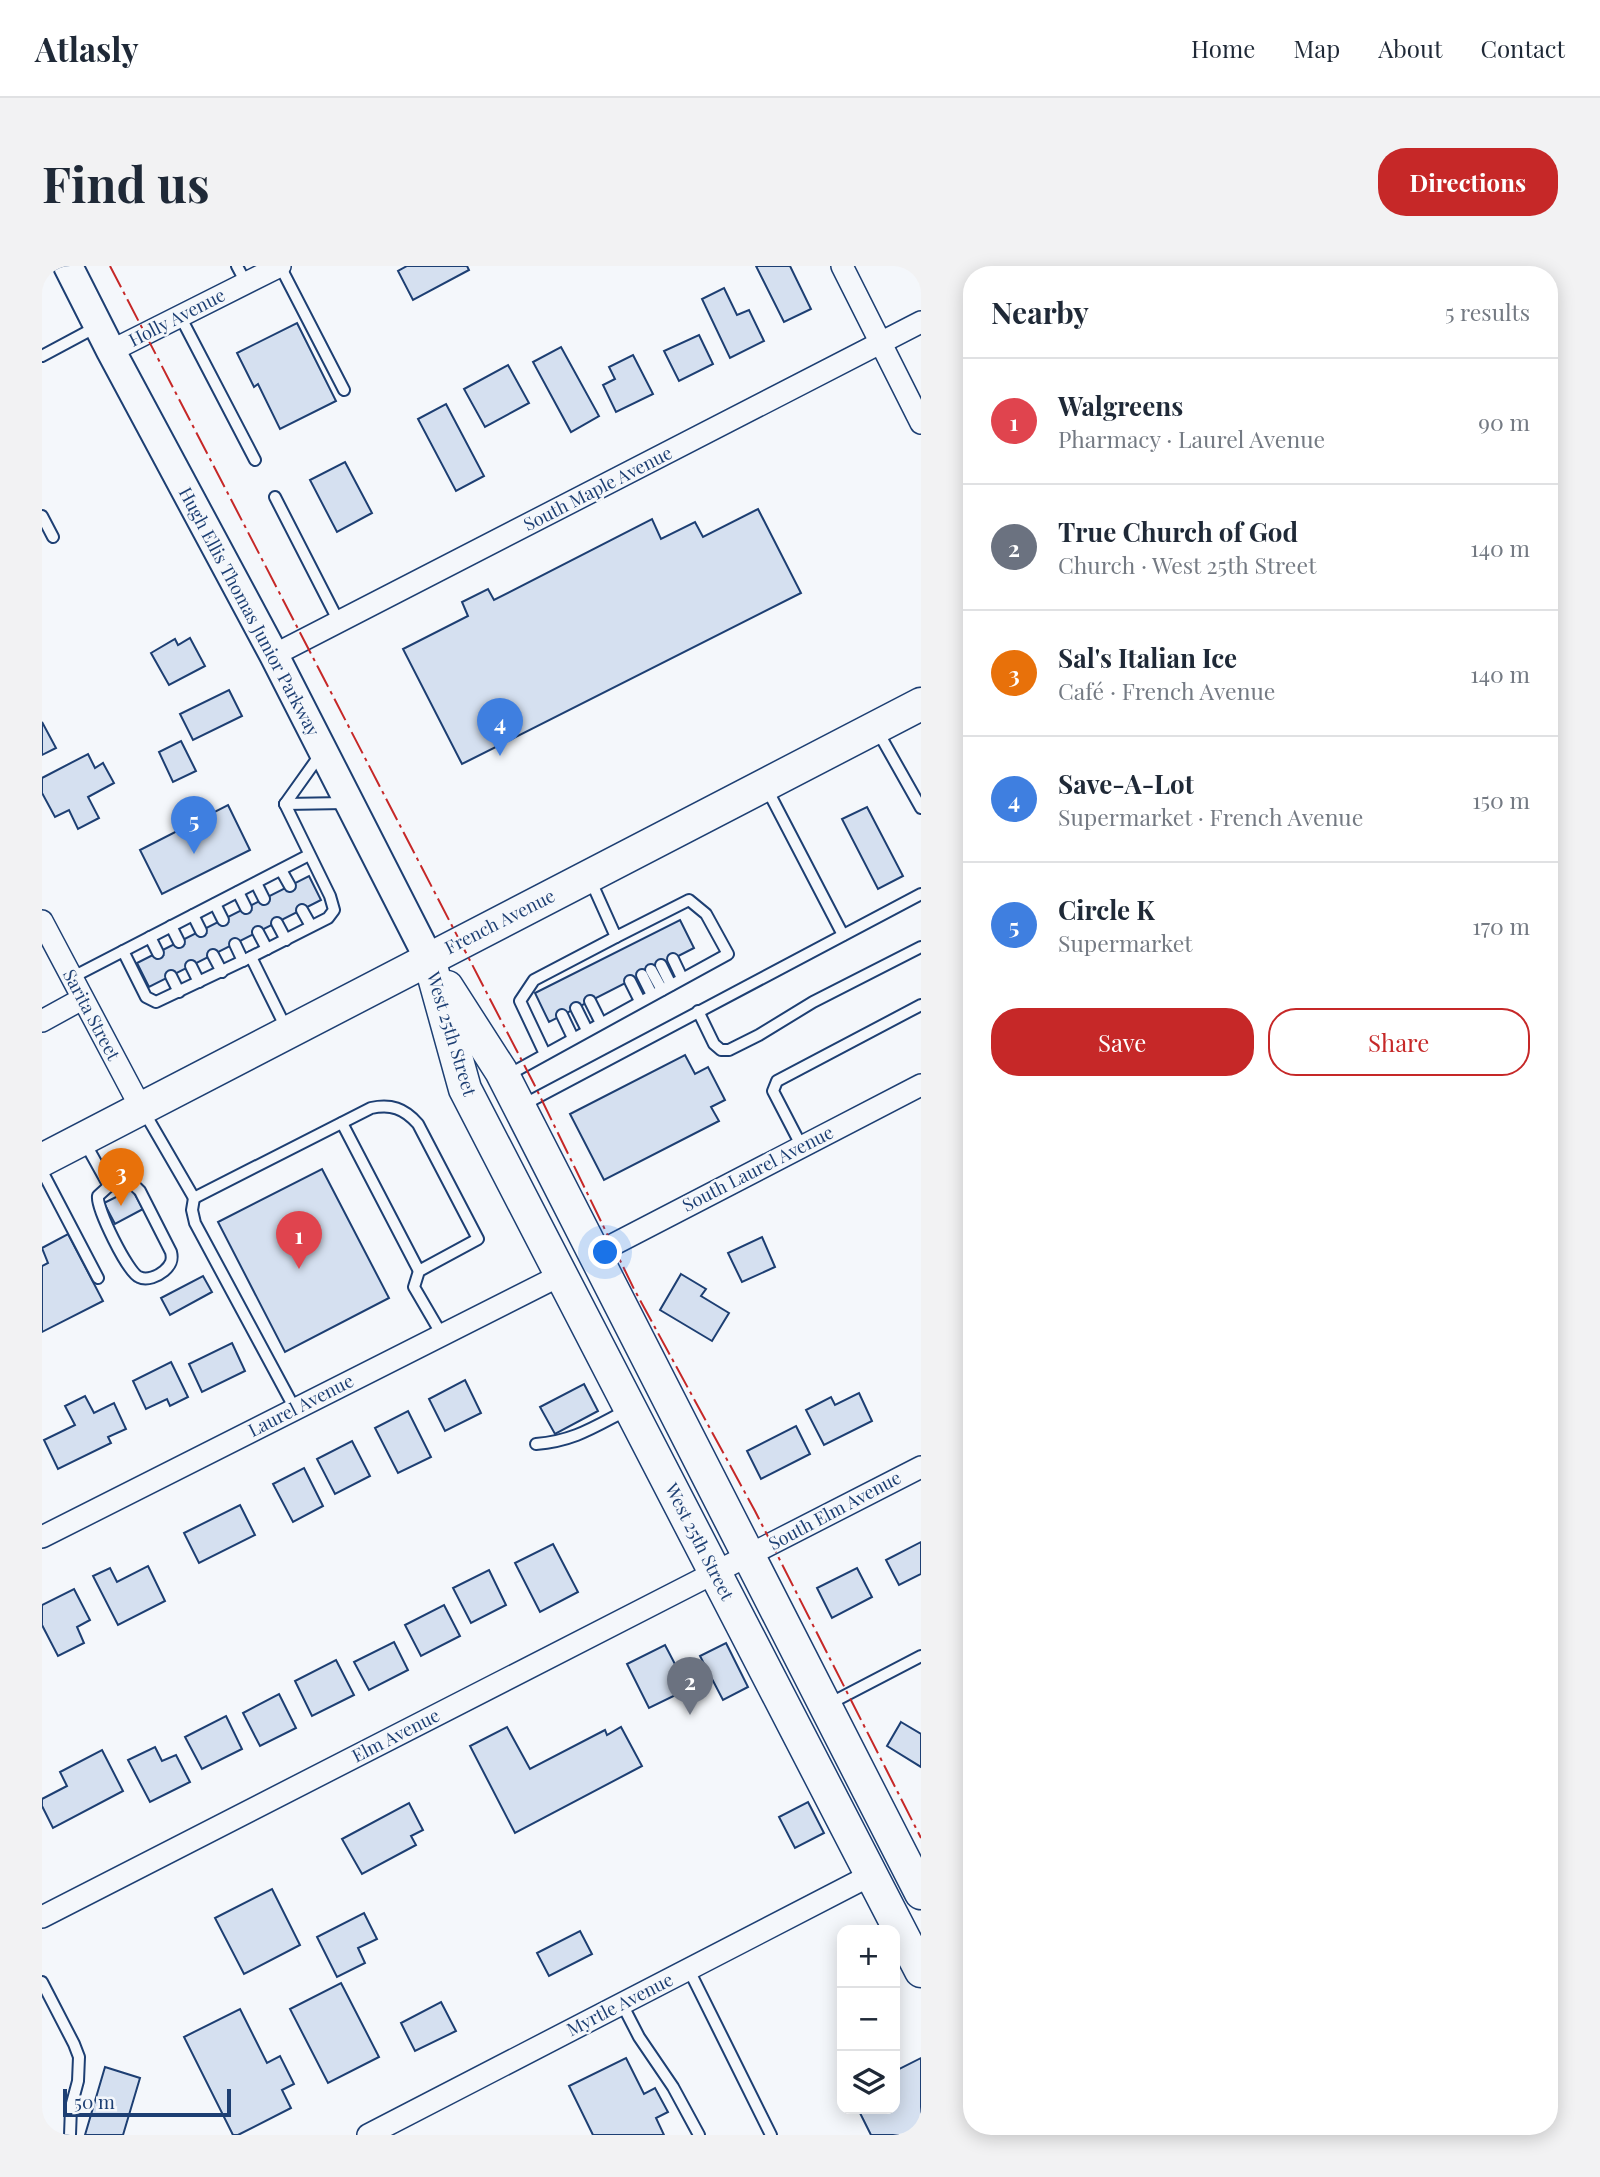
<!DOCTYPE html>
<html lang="en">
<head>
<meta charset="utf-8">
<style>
  :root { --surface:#fff; --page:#f2f2f3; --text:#1f2937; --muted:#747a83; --line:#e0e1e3; --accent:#c62828 }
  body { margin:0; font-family:"Playfair Display",serif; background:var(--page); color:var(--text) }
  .controls { position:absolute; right:21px; bottom:21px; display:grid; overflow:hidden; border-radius:14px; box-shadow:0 4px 18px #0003 }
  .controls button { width:63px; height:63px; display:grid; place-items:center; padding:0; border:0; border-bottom:2px solid var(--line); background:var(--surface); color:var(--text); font:35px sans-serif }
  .scale { position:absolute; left:21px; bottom:18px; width:168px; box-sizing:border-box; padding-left:7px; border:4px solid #1d3f73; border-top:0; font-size:19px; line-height:24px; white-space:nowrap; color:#1d3f73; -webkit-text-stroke:5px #f4f7fb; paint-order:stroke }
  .you { position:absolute; left:564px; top:987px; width:24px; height:24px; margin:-18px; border:5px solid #fff; border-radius:50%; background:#1a73e8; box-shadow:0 0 0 10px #1a73e833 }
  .badge { display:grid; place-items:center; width:46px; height:46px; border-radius:50%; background:var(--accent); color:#fff; font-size:23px; font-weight:700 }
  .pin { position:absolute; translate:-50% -58px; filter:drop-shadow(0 2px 4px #0008) }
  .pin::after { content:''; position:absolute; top:37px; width:24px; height:21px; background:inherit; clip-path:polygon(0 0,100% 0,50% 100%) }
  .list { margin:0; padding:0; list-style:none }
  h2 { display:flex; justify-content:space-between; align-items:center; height:91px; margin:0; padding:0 28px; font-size:30px }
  h2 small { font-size:23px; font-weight:400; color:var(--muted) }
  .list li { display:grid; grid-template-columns:46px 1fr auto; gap:21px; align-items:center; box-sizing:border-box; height:126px; padding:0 28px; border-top:2px solid var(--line) }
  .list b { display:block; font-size:26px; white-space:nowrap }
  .list p { margin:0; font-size:23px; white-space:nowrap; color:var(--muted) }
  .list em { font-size:23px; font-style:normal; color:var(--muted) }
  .actions { display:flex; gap:14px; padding:21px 28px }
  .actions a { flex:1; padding:16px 0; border:2px solid var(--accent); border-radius:28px; text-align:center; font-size:24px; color:var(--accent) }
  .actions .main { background:var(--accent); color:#fff }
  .icon { flex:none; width:38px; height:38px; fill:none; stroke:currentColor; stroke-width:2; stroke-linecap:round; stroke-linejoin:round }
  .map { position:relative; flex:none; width:879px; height:1869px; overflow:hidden; border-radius:28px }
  header { display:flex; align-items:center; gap:42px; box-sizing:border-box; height:98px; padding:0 35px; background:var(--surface); border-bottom:2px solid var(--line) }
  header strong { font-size:33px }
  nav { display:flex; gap:38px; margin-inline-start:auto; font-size:24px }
  .intro { display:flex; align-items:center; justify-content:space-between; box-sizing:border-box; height:168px; padding:0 42px }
  h1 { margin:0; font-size:49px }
  .button { padding:18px 32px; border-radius:28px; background:var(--accent); color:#fff; font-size:24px; font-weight:700 }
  main { display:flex; gap:42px; padding:0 42px }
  aside { flex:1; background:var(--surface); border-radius:28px; box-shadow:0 4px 18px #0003 }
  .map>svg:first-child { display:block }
  .building { fill:#d5e0f0; stroke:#1d3f73; stroke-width:2 }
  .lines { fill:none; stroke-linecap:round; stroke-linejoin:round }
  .service-casing { stroke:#1d3f73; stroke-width:14 }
  .minor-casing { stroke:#1d3f73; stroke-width:24 }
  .secondary-casing { stroke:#1d3f73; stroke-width:32 }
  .primary-casing { stroke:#1d3f73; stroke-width:35 }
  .service { stroke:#f4f7fb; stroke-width:10 }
  .minor { stroke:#f4f7fb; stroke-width:21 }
  .secondary { stroke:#f4f7fb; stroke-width:28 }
  .primary { stroke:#f4f7fb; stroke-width:32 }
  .power { stroke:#c62828; stroke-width:2; stroke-dasharray:24 5 3.5 5; stroke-linecap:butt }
  .labels { text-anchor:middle; stroke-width:5; stroke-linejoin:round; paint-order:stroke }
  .street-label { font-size:18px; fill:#1d3f73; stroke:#f4f7fb }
</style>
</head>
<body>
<header>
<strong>Atlasly</strong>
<nav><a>Home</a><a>Map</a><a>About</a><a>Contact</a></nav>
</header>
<div class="intro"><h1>Find us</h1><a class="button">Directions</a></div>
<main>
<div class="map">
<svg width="879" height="1869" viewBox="0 0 879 1869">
  <rect width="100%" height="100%" fill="#f4f7fb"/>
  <!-- building -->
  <g class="building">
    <polygon points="365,0 425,0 427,4 371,34 356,5"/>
    <polygon points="714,0 748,0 769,43 742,56"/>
    <polygon points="682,22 695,49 707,44 722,75 688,92 660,33"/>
    <polygon points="255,57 294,135 238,163 216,118 212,121 195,87"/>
    <polygon points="657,69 671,98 637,115 622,85"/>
    <polygon points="519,81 557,150 529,166 491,96"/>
    <polygon points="591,89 611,128 574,146 561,119 573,113 567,101"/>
    <polygon points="466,99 487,137 443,161 422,123"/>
    <polygon points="404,138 442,210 414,225 376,153"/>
    <polygon points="303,196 330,247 295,266 268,214"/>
    <polygon points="716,243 759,327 420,498 361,383 426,350 420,336 446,323 452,334 610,253 619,273 653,256 661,271"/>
    <polygon points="148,372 163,400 127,419 109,387 133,373 136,379"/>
    <polygon points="187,424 200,450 151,474 138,448"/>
    <polygon points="0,456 14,482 0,489"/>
    <polygon points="139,475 154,505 131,516 117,486"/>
    <polygon points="46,488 53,502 61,497 72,517 46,531 57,552 36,563 27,544 13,551 0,527 0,512"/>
    <polygon points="186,539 208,584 120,628 98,584"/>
    <polygon points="825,541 861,610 836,623 800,553"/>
    <polygon points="267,610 279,634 107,721 95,697"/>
    <polygon points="638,654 652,682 507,756 493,727"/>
    <polygon points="643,789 653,808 666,801 683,834 669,841 677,855 562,914 528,848"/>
    <polygon points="280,903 347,1032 243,1086 176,956"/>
    <polygon points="90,923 101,943 73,958 62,937"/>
    <polygon points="26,968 61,1035 0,1066 0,1000 6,997 0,982"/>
    <polygon points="720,971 733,1001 700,1016 686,987"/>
    <polygon points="639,1008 664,1023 659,1030 687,1047 670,1075 618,1044"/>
    <polygon points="161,1010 170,1026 128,1049 119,1032"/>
    <polygon points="190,1077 203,1105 160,1126 147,1098"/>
    <polygon points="129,1096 146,1131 128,1140 125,1133 104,1143 91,1115"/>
    <polygon points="423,1114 439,1147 403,1165 387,1133"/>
    <polygon points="542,1118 556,1145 513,1168 498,1141"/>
    <polygon points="817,1127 830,1155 782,1179 764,1144 789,1131 793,1139"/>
    <polygon points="43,1130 52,1147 72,1137 84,1163 66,1171 69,1177 16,1203 2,1174 33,1159 23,1140"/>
    <polygon points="366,1145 389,1191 356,1207 333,1162"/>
    <polygon points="754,1160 768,1188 719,1213 705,1185"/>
    <polygon points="310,1175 328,1210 293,1228 275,1193"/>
    <polygon points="262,1202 281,1240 251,1256 231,1218"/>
    <polygon points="198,1239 213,1269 157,1297 142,1267"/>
    <polygon points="879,1276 879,1308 857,1319 844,1294"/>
    <polygon points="511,1278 536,1326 498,1346 473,1297"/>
    <polygon points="106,1300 123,1335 76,1359 51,1310 68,1302 75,1316"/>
    <polygon points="815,1302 830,1331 790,1352 775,1322"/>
    <polygon points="447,1304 464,1339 429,1357 411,1322"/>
    <polygon points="32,1323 48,1354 35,1361 42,1377 16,1390 0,1359 0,1339"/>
    <polygon points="402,1339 418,1370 379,1390 363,1359"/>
    <polygon points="352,1376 366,1404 327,1424 312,1396"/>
    <polygon points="684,1377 706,1421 681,1434 658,1390"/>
    <polygon points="623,1379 646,1423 607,1442 585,1398"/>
    <polygon points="294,1394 312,1429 270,1450 253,1415"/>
    <polygon points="237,1428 254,1462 218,1480 201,1447"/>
    <polygon points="184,1450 200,1483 160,1503 143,1471"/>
    <polygon points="859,1456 879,1468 879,1501 845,1480"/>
    <polygon points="465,1461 488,1503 563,1464 565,1469 579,1461 600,1500 473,1567 428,1480"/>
    <polygon points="113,1481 120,1495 134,1489 148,1516 108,1536 86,1494"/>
    <polygon points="60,1484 81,1525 11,1562 0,1540 0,1533 25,1520 18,1506"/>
    <polygon points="766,1536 782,1567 753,1582 737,1551"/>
    <polygon points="367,1537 381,1564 369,1570 374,1579 320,1608 300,1573"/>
    <polygon points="230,1623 258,1679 202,1708 173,1652"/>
    <polygon points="322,1647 335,1673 316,1682 323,1697 295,1711 275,1671"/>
    <polygon points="538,1665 550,1688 507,1710 495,1687"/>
    <polygon points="299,1717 337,1791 286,1817 248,1743"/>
    <polygon points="399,1736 414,1765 373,1785 359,1757"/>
    <polygon points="198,1743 225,1797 238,1790 252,1818 240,1824 249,1842 196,1869 191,1869 142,1771"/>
    <polygon points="584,1792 602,1828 613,1822 626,1846 614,1852 622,1869 551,1869 527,1820"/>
    <polygon points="879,1792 879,1869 829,1869 816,1843 853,1843 853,1805"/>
    <polygon points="63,1801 98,1812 81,1869 43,1869"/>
  </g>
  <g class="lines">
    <!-- service casing -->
    <g class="service-casing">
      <g id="service">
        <polyline points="195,0 204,17"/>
        <polyline points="238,0 302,124"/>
        <polyline points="138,50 213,194"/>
        <polyline points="0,90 56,60"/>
        <polyline points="233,231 297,356"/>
        <polyline points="0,250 11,271"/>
        <polyline points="835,464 879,542"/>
        <polyline points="724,521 801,669"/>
        <polyline points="243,538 280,486"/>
        <polyline points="243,538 303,537"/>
        <polyline points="239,604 248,620"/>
        <polyline points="214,617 222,633"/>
        <polyline points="196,626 204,642"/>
        <polyline points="173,638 181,654"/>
        <polyline points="260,644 269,660"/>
        <polyline points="151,649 159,665"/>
        <polyline points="235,657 244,674"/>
        <polyline points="129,660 137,676"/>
        <polyline points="216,666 225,683"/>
        <polyline points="108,671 116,687"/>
        <polyline points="193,678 201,695"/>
        <polyline points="81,685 104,731 114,736 209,691 286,652 292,644 288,630 243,538"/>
        <polyline points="171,689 180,706"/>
        <polyline points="209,691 245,764"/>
        <polyline points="631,693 640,712"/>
        <polyline points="619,699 629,719"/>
        <polyline points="149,700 157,716"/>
        <polyline points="609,704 620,724"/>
        <polyline points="600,709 610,729"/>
        <polyline points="129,710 137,726"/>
        <polyline points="29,712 267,589"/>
        <polyline points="588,715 598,735"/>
        <polyline points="548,735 559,757"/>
        <polyline points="534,742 545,764"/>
        <polyline points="656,745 672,778 679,784 687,784 717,769 771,736 879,681"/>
        <polyline points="520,749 531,772"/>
        <polyline points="503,788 478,735 492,714 574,671"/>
        <polyline points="464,810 686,688 664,648 647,634 574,671 548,613"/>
        <polyline points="479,840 879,628"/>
        <path d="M101,844L152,932L329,842C349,838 362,842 376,858L436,973L377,1005L372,1021L400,1069"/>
        <polyline points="300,857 377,1005"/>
        <polyline points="42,875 67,920"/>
        <polyline points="760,881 731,825 735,815 879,739"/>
        <polyline points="0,905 56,1012"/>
        <path d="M76,915C87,914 91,918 98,925L129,986C131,994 129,999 122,1005C116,1010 105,1015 97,1011C86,1007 54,942 56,930L67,920Z"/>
        <polyline points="152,932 150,944 153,957 253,1143"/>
        <path d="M494,1178C532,1175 552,1161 585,1144"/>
        <polyline points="785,1439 879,1390"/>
        <polyline points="647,1704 729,1869"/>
        <polyline points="0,1716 32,1778 37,1791 36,1815 29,1841 28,1869"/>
        <polyline points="580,1738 597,1771 631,1821 657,1869"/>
      </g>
    </g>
    <!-- minor casing -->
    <g class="minor-casing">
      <g id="minor">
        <polyline points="800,0 879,157"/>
        <polyline points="69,85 238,0"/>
        <polyline points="232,389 879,56"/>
        <polyline points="0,655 99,842"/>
        <polyline points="0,755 40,733"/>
        <polyline points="553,988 879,819"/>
        <polyline points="0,1271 519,1009"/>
        <polyline points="0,1651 879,1201"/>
        <polyline points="326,1869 829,1609"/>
      </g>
    </g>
    <!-- secondary casing -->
    <g class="secondary-casing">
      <polyline id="secondary" points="26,0 69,85 232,389 387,693"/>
    </g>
    <!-- primary casing -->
    <g class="primary-casing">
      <g id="primary">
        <polyline points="387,693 423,823 879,1705"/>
        <polyline points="405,721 459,805 879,1627"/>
        <polyline points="0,894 879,438"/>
      </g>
    </g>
    <!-- service -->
    <use href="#service" class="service"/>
    <!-- minor -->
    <use href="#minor" class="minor"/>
    <!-- secondary -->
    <use href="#secondary" class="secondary"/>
    <!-- primary -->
    <use href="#primary" class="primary"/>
    <!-- power -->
    <polyline class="power" points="68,0 492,818 592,1023 713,1245 879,1572"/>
  </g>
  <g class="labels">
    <!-- street labels -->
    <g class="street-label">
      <text transform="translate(135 52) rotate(-27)" y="6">Holly Avenue</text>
      <text transform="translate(556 223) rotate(-27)" y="6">South Maple Avenue</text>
      <text transform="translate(207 346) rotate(62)" y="6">Hugh Ellis Thomas Junior Parkway</text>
      <text transform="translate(458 656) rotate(-27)" y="6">French Avenue</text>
      <text transform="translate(49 749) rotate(62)" y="6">Sarita Street</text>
      <text transform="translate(409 768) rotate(73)" y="6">West 25th Street</text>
      <text transform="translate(716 903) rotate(-27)" y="6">South Laurel Avenue</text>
      <text transform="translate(259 1140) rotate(-27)" y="6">Laurel Avenue</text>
      <text transform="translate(793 1245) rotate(-28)" y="6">South Elm Avenue</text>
      <text transform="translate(657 1276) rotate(63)" y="6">West 25th Street</text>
      <text transform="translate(354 1470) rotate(-27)" y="6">Elm Avenue</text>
      <text transform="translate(578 1739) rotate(-27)" y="6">Myrtle Avenue</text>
    </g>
  </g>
</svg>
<div class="controls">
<button>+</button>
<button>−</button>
<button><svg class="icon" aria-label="layers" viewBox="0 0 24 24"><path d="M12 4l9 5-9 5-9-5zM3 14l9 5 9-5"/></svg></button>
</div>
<div class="scale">50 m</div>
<div class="you"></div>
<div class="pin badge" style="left:257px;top:1003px;background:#e0444e">1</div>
<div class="pin badge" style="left:648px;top:1449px;background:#6b7280">2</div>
<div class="pin badge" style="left:79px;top:940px;background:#e8710a">3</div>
<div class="pin badge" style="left:458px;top:490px;background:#3f7fe0">4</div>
<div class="pin badge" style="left:152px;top:588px;background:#3f7fe0">5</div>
</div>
<aside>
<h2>Nearby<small>5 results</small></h2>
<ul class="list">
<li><span class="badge" style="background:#e0444e">1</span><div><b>Walgreens</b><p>Pharmacy · Laurel Avenue</p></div><em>90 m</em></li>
<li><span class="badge" style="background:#6b7280">2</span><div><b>True Church of God</b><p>Church · West 25th Street</p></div><em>140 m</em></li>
<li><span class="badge" style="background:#e8710a">3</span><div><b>Sal's Italian Ice</b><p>Café · French Avenue</p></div><em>140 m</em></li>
<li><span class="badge" style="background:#3f7fe0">4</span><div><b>Save-A-Lot</b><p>Supermarket · French Avenue</p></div><em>150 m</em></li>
<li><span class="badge" style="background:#3f7fe0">5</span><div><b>Circle K</b><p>Supermarket</p></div><em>170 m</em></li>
</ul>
<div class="actions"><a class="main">Save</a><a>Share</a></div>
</aside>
</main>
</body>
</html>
